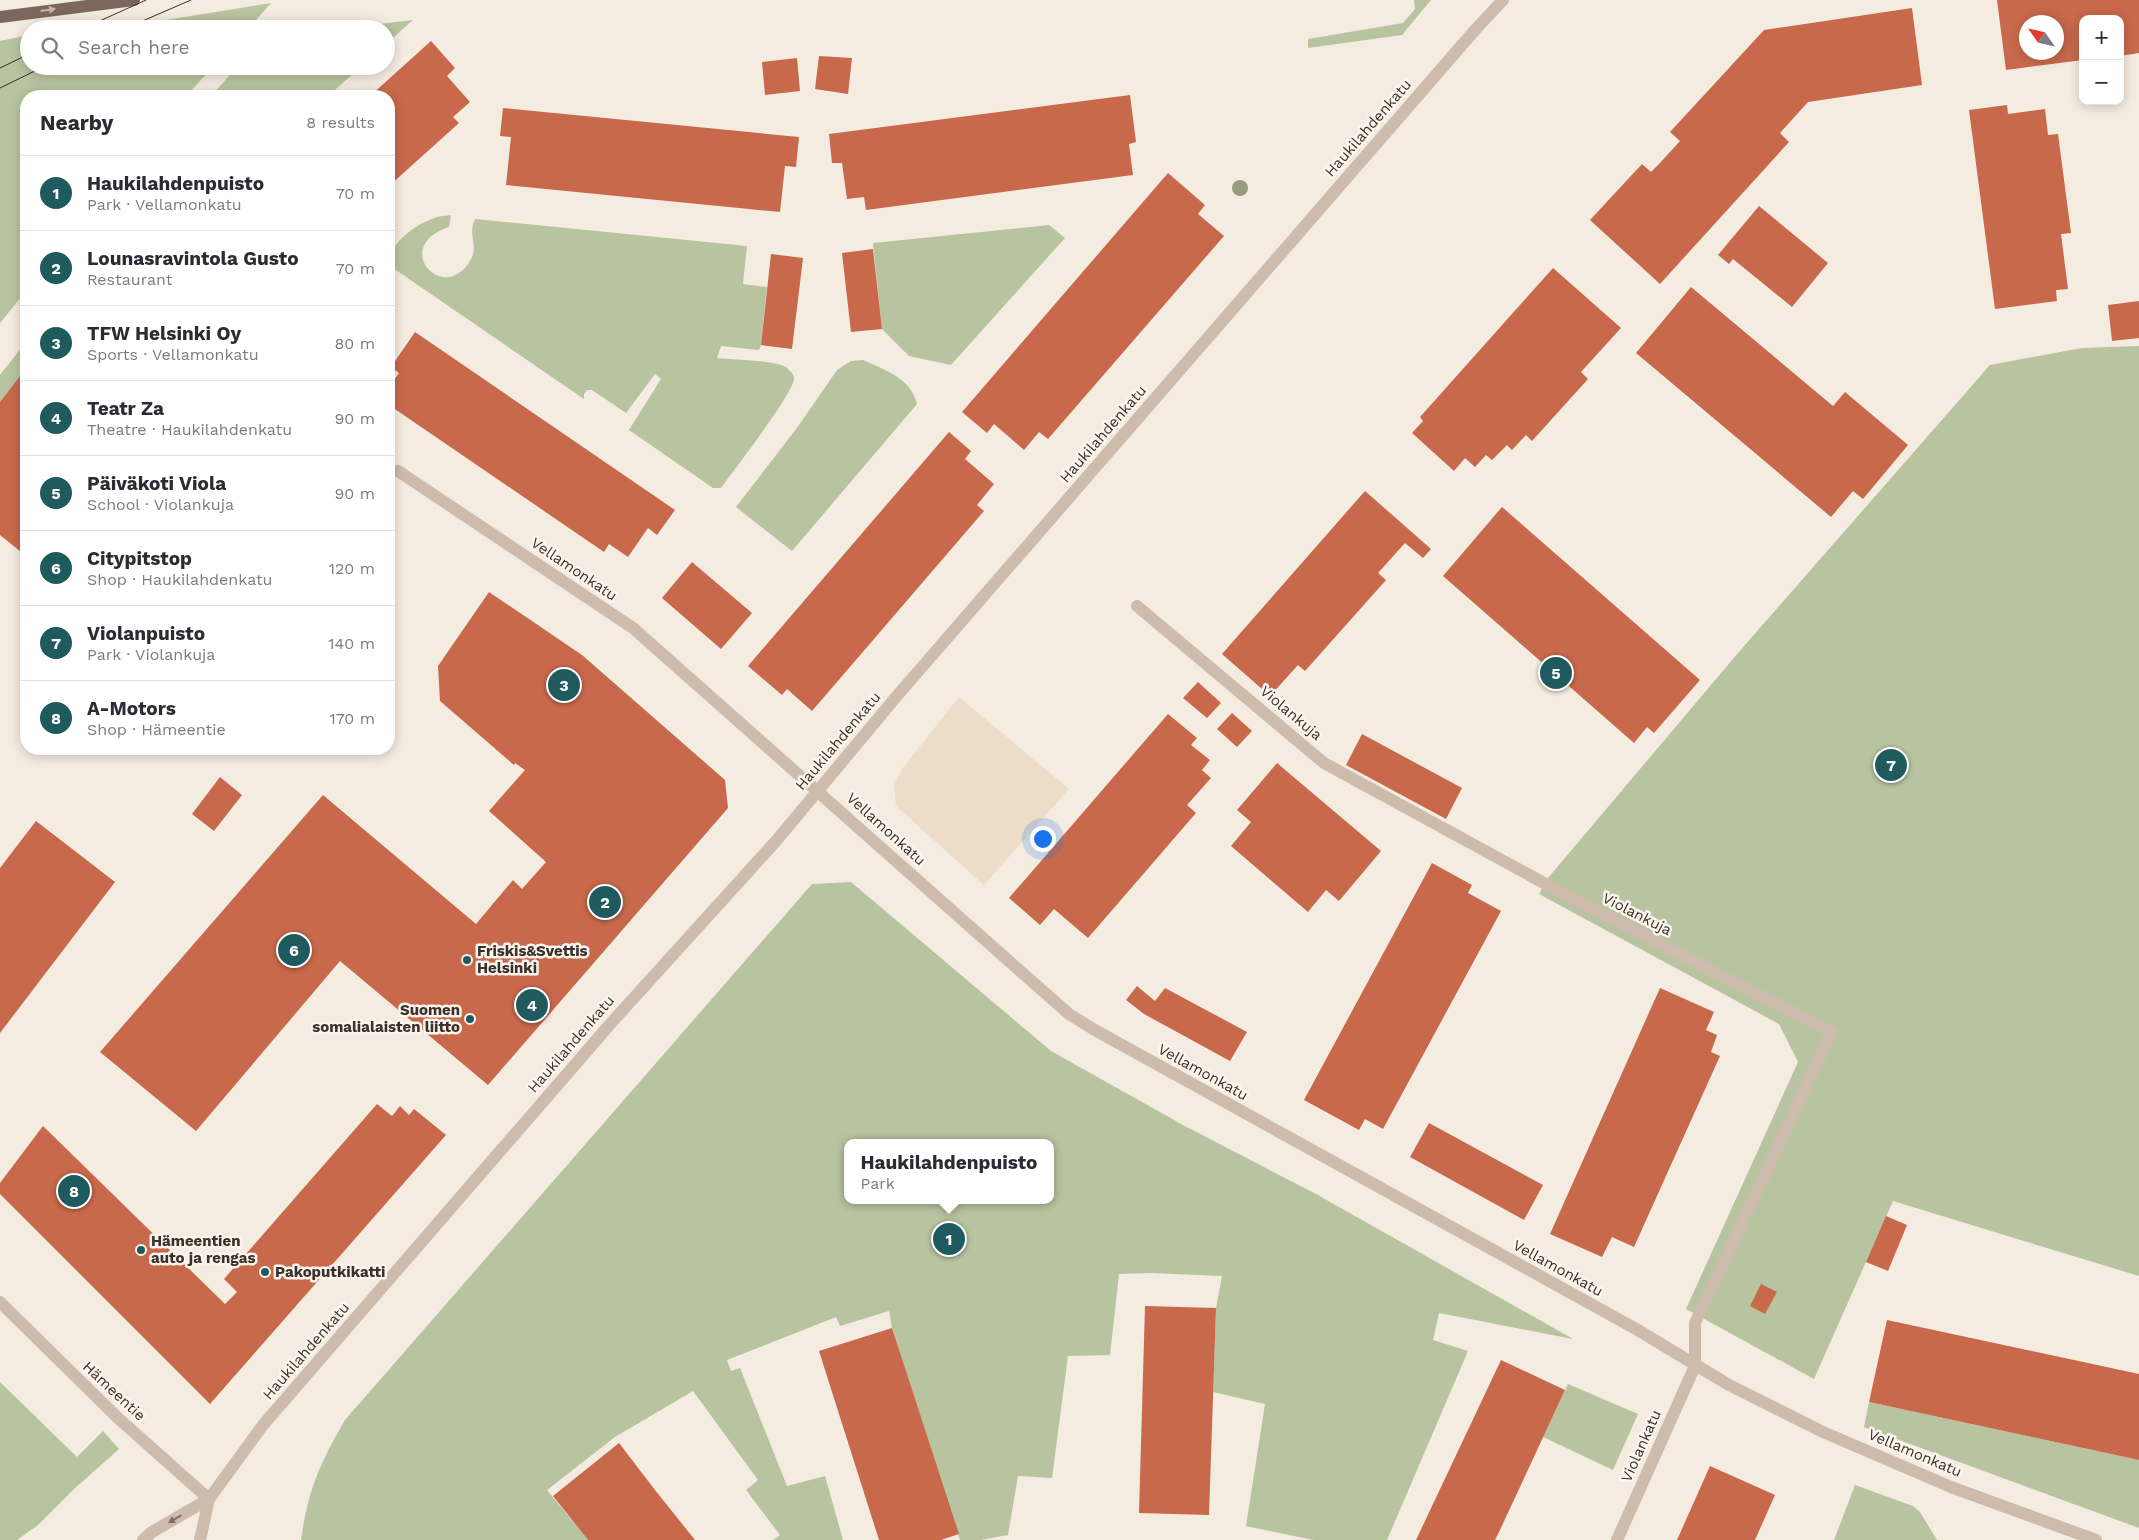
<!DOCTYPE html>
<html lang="en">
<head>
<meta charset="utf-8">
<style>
  :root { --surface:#fff; --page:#f7f7f7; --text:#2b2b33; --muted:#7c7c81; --line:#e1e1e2; --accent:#1f5a5e }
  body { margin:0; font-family:"Work Sans",sans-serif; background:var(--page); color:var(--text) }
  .controls { position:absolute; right:15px; top:15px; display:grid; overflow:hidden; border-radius:10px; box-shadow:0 2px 12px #0003 }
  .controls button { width:45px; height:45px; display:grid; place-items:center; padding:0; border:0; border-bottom:1px solid var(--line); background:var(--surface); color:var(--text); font:25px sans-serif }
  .compass { position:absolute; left:2019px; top:15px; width:45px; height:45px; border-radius:50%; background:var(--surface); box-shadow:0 2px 12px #0003; rotate:304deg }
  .you { position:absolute; left:1042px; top:838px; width:18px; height:18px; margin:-12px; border:4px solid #fff; border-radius:50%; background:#1a73e8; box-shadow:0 0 0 8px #1a73e833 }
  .badge { display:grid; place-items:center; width:32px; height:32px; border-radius:50%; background:var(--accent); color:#fff; font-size:16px; font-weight:700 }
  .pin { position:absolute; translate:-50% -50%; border:2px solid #fff; box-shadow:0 1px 5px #0006 }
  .popup { position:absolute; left:844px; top:1139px; width:210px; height:65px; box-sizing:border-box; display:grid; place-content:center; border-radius:10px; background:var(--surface); filter:drop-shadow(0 1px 4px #0005); font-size:16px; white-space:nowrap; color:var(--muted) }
  .popup b { font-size:19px; color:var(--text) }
  .popup::after { content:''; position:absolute; left:50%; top:100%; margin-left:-10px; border:10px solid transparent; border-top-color:var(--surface) }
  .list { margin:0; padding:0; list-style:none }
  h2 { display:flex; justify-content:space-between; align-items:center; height:65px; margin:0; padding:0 20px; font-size:21px }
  h2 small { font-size:16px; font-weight:400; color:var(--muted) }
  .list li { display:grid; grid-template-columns:32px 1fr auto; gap:15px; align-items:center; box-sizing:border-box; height:75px; padding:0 20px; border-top:1px solid var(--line) }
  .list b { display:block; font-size:19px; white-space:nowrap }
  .list p { margin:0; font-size:16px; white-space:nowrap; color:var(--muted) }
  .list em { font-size:16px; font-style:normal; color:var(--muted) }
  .icon { flex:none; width:28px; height:28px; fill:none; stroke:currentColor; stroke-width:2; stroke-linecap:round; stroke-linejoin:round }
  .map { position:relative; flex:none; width:2139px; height:1540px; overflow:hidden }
  .search { position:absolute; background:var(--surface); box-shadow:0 2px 12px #0003; left:20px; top:20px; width:375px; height:55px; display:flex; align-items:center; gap:12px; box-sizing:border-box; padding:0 18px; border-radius:28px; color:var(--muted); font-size:19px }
  .panel { position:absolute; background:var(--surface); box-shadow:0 2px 12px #0003; left:20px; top:90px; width:375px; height:665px; border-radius:20px }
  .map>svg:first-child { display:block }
  .green { fill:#b8c4a0; fill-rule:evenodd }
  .plaza { fill:#ecdcc8 }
  .building { fill:#c8694b; fill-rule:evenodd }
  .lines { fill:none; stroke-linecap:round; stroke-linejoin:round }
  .minor { stroke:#cdbbac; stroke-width:12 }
  .tertiary { stroke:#cdbbac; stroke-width:12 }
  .primary { stroke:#7d675c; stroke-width:12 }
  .tram { stroke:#3b302b; stroke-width:1 }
  .tree { fill:#969b7f }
  .oneway { fill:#c2b5ac }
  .oneway2 { fill:#7d6f65 }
  .poi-dot { fill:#1f5a5e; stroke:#fbf5ee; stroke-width:2 }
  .labels { text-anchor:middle; stroke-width:5; stroke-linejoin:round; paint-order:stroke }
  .street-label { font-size:15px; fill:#3b302b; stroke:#fbf5ee }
  .poi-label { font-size:15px; font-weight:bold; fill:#3b302b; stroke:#fbf5ee; text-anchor:start }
</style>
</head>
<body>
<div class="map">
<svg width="2139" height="1540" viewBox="0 0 2139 1540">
  <rect width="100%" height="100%" fill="#f4ebe1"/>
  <!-- green -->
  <g class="green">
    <polygon points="1414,0 1431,0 1402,35 1308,48 1308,39 1403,23 1415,9"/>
    <polygon points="271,3 248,29 77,29 160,21"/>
    <polygon points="413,20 386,44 386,29 337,29"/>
    <polygon points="29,35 29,66 214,66 186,96 26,96 26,291 0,323 0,41"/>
    <polygon points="238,66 362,66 328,96 211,96"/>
    <path d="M451,215L449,227C389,247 445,307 471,259C479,245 467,236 475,219L747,246L743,284L767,287L761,345L759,350L721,346L717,358C733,360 773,360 786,367C789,370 795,375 794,379C793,394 733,471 721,488H713L629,430L661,379L655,374L626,413L592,390H587L584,394V399L390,266C388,244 413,226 432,219C437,216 445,216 451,215Z"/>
    <polygon points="1049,225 1065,238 951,365 909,356 882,329 873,243"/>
    <polygon points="26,342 26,368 0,402 0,375"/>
    <polygon points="2139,346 2139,1276 1893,1201 1814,1379 1686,1309 1798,1062 1779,1024 1539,894 1548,878 1738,653 1990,365 2082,348"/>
    <path d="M863,360C885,370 911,378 917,404L792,551L736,507L797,428L837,370L851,361Z"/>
    <path d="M851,882L1051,1051L1183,1125L1316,1194L1573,1339L1439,1313L1433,1340L1468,1351L1387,1540H1313L1246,1526L1265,1404L1213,1392L1216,1308L1222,1276L1150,1273L1119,1274L1110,1355L1068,1356L1052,1478L1018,1476L1008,1535L981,1540H960L892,1328L889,1311L840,1326L836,1317L727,1360L731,1371L740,1368L787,1486L825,1476L843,1540H773L780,1535L746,1490L758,1480L693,1391L615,1437L547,1490L588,1540H301C308,1490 320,1463 345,1420L812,884ZM848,1143H1050V1200H848Z"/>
    <polygon points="0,1382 77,1457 103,1431 119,1449 74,1489 38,1525 17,1540 0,1540"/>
    <polygon points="1568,1384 1638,1414 1613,1470 1543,1437"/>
    <polygon points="1869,1402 2139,1460 2139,1528 1864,1427"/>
    <polygon points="1855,1485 1913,1506 1920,1512 1937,1540 1834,1540"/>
  </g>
  <!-- plaza -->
  <polygon class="plaza" points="959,697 1069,789 984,885 896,806 894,785 902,769"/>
  <!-- building -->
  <g class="building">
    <path d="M1997,0H2139V53L2120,56V19H2083V60L2006,70ZM2026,22H2056V52H2026Z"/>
    <polygon points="1912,8 1922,85 1808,102 1780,133 1789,142 1660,284 1590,220 1642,164 1651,172 1659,164 1680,141 1670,132 1764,30"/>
    <polygon points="431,41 455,68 447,76 470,102 453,117 459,123 389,186 389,96 370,96"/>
    <polygon points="819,56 852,58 848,94 815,89"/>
    <polygon points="797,58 800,91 765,95 762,62"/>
    <polygon points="1130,95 1136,142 1129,144 1133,175 866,210 864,197 847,199 842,163 832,163 829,134"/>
    <polygon points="2007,105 2008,114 2045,109 2048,135 2058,134 2071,233 2061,234 2068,289 2056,290 2057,301 1995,309 1969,110"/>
    <polygon points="503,108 799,137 796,167 785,166 780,212 506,185 511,137 500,136"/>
    <polygon points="1168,173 1205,205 1198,214 1224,236 1048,439 1039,432 1024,450 994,424 987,433 962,412"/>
    <polygon points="1759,206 1828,263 1792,307 1733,259 1729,264 1718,255"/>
    <polygon points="873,249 882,329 851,332 842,253"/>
    <polygon points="771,254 803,258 792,349 761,345"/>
    <polygon points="1553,268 1621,328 1581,372 1588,379 1532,441 1526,435 1512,450 1507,445 1492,460 1486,455 1475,467 1465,458 1454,471 1412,433 1423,421 1420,417"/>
    <polygon points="1691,287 1833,406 1845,392 1908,445 1863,499 1853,491 1831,517 1636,353"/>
    <polygon points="2139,301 2139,338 2112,341 2108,305"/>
    <polygon points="415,332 675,510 657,535 648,528 628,557 609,544 604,552 389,405 389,387 399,373 391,367"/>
    <polygon points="26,368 26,556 0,535 0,402"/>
    <polygon points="949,432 971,451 965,459 994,484 977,505 984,511 812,711 787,689 782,695 748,666"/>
    <polygon points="1365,491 1431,549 1423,558 1405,543 1378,573 1386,580 1305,671 1298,665 1270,696 1222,654"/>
    <polygon points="1502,507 1700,680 1654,733 1647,727 1634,743 1443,576"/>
    <polygon points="692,562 752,613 721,649 662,598"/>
    <polygon points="489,592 582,655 725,780 728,808 488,1085 340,961 196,1131 100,1052 323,795 476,924 513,880 522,889 546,862 489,811 525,770 515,763 514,765 440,701 438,666"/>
    <polygon points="1198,682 1221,703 1207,718 1183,698"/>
    <polygon points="1232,713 1252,731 1237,747 1217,729"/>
    <polygon points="1168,714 1197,738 1191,745 1210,760 1202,770 1211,778 1187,805 1196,813 1088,938 1054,909 1040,925 1009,898"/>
    <polygon points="1362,734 1462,788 1446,819 1346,765"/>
    <polygon points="1277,763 1381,851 1339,901 1326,890 1308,912 1231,846 1251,822 1237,810"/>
    <polygon points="220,777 242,795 214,831 192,814"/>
    <polygon points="36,821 115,882 0,1033 0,868"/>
    <polygon points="1432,863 1472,885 1468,893 1501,911 1383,1129 1365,1119 1359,1130 1304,1100"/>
    <polygon points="1137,986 1155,1001 1165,988 1247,1032 1230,1061 1144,1014 1126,1000"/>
    <polygon points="1660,988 1714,1012 1706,1030 1717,1035 1711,1052 1720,1056 1634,1247 1612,1237 1602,1257 1550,1234"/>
    <polygon points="377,1104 392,1116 400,1106 409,1115 414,1109 446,1135 210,1404 0,1194 0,1183 43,1126 225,1304 237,1292 224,1279"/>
    <polygon points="1429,1123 1543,1185 1524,1220 1410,1157"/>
    <polygon points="1886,1216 1907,1225 1888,1271 1866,1262"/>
    <polygon points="1761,1284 1777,1292 1765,1314 1750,1306"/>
    <polygon points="1145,1306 1216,1308 1209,1515 1139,1513"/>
    <polygon points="1887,1320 2139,1374 2139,1460 1869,1402"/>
    <polygon points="892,1328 959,1534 941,1540 879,1540 819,1351"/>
    <polygon points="1501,1360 1565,1390 1499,1532 1495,1540 1416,1540"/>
    <polygon points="619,1443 655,1490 695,1540 588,1540 553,1496"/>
    <polygon points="1710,1466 1775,1495 1755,1540 1677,1540"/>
  </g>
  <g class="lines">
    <!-- minor -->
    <g class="minor">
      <polyline points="398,471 633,628 1019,970 1069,1014 1093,1029 1636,1329 1729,1385 1823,1432 1951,1487 2096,1540"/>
      <polyline points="1137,606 1324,763 1575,900 1832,1032 1695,1323 1695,1366 1617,1540"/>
      <polyline points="0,1302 119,1419 209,1499"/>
    </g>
    <!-- tertiary -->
    <g class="tertiary">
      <polyline points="143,1540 152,1532 209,1499"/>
      <polyline points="200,1540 209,1499 263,1425 612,1022 776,841 896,697 1475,30 1503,0"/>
    </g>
    <!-- primary -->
    <polyline class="primary" points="0,17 134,0"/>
    <!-- tram -->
    <g class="tram">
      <polyline points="82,29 146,0"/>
      <polyline points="124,29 191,0"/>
      <polyline points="0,68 29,54"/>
      <polyline points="0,88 45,66"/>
    </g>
  </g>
  <!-- trees -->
  <circle class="tree" cx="1240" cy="188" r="8"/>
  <!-- one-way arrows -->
  <defs><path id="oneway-solid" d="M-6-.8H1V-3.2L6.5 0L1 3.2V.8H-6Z" transform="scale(1.25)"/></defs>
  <use class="oneway" href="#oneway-solid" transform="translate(48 10) rotate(-8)"/>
  <use class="oneway2" href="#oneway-solid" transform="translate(175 1519) rotate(150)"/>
  <!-- markers -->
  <g class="poi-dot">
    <circle cx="467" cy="960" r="5"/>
    <circle cx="470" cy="1019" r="5"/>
    <circle cx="141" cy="1250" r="5"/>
    <circle cx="265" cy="1272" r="5"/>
  </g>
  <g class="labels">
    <!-- street labels -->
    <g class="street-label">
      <text transform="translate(1368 128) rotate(-49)" y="5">Haukilahdenkatu</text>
      <text transform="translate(1103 434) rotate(-49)" y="5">Haukilahdenkatu</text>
      <text transform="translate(574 569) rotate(34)" y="5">Vellamonkatu</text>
      <text transform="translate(1291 713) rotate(40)" y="5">Violankuja</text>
      <text transform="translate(838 741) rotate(-50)" y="5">Haukilahdenkatu</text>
      <text transform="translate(886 829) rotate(42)" y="5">Vellamonkatu</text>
      <text transform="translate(1637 914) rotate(27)" y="5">Violankuja</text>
      <text transform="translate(571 1044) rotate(-49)" y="5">Haukilahdenkatu</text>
      <text transform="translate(1203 1072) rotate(29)" y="5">Vellamonkatu</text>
      <text transform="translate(1558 1268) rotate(29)" y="5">Vellamonkatu</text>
      <text transform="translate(306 1351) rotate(-49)" y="5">Haukilahdenkatu</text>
      <text transform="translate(114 1391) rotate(43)" y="5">Hämeentie</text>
      <text transform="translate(1641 1446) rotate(-66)" y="5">Violankatu</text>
      <text transform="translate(1915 1453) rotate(23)" y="5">Vellamonkatu</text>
    </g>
    <!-- poi labels -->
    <g class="poi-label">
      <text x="477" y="956">Friskis&amp;Svettis<tspan x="477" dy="17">Helsinki</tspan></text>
      <text x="460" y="1015" text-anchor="end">Suomen<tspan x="460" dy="17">somalialaisten liitto</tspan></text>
      <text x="151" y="1246">Hämeentien<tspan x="151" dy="17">auto ja rengas</tspan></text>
      <text x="275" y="1277">Pakoputkikatti</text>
    </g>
  </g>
</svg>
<div class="controls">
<button>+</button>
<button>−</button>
</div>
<svg class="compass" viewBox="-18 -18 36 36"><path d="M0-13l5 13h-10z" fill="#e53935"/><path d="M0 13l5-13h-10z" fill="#7c7c81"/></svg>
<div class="you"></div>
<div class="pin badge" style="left:949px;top:1239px">1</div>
<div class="popup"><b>Haukilahdenpuisto</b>Park</div>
<div class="pin badge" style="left:605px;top:902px">2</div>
<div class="pin badge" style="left:564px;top:685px">3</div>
<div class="pin badge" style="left:532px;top:1005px">4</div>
<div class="pin badge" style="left:1556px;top:673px">5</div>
<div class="pin badge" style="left:294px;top:950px">6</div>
<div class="pin badge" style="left:1891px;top:765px">7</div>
<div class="pin badge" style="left:74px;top:1191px">8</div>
<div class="search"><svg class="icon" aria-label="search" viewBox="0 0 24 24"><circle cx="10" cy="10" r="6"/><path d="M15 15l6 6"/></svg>Search here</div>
<section class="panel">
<h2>Nearby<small>8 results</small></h2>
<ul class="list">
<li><span class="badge">1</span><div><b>Haukilahdenpuisto</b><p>Park · Vellamonkatu</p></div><em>70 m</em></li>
<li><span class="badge">2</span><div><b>Lounasravintola Gusto</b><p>Restaurant</p></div><em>70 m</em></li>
<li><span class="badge">3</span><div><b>TFW Helsinki Oy</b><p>Sports · Vellamonkatu</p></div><em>80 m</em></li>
<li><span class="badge">4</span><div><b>Teatr Za</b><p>Theatre · Haukilahdenkatu</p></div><em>90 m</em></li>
<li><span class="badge">5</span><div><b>Päiväkoti Viola</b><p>School · Violankuja</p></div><em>90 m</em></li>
<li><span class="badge">6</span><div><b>Citypitstop</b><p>Shop · Haukilahdenkatu</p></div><em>120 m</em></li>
<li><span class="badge">7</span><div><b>Violanpuisto</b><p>Park · Violankuja</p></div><em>140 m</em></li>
<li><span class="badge">8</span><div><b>A-Motors</b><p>Shop · Hämeentie</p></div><em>170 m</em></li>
</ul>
</section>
</div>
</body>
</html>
